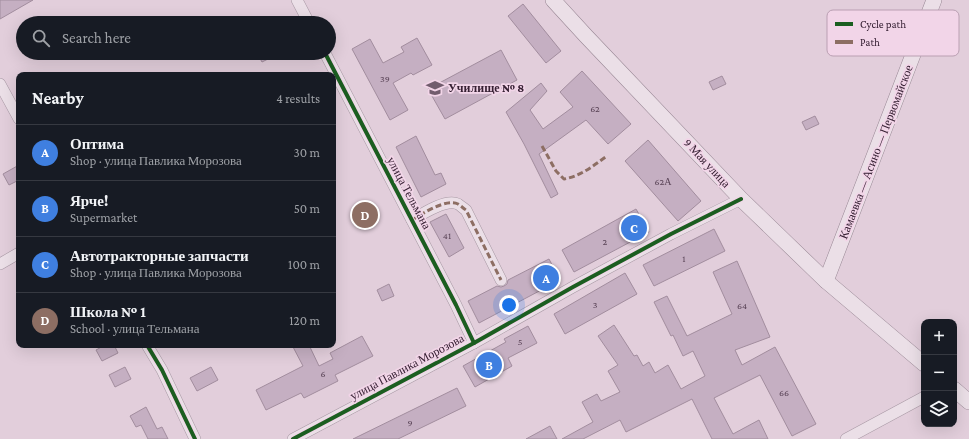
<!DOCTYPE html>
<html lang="en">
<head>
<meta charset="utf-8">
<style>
  :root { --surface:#171b24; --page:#242831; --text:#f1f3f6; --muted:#9ea1a6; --line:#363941; --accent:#db2777 }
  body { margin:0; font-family:"Crimson Pro",serif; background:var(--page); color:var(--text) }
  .controls { position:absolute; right:12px; bottom:12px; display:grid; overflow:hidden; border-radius:8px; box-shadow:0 4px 16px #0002 }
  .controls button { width:36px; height:36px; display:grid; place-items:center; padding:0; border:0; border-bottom:1px solid var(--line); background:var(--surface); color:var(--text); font:20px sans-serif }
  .you { position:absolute; left:509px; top:305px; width:14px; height:14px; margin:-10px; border:3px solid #fff; border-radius:50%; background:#1a73e8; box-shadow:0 0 0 6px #1a73e833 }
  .badge { display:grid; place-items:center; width:26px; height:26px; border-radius:50%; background:var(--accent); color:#fff; font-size:13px; font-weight:700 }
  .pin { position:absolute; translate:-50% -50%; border:2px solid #fff; box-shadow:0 1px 4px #0006 }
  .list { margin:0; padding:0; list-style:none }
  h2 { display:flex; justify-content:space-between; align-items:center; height:52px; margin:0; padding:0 16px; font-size:17px }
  h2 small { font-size:13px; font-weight:400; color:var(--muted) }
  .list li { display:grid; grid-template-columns:26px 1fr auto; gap:12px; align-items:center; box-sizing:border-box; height:56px; padding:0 16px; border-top:1px solid var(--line) }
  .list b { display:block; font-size:15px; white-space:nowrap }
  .list p { margin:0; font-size:13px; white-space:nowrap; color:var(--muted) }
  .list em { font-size:13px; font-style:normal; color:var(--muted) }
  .icon { flex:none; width:22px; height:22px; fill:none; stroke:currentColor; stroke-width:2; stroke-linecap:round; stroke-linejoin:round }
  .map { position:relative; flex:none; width:969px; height:439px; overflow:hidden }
  .search { position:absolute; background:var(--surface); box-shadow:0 4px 16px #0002; left:16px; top:16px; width:320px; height:44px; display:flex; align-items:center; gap:10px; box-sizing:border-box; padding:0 14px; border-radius:22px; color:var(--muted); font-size:15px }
  .panel { position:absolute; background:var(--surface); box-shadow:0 4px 16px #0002; left:16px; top:72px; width:320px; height:276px; border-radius:8px }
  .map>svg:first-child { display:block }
  .building { fill:#c5afc2; stroke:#a28d9e }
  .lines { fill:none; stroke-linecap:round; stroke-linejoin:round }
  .minor-casing { stroke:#a797a3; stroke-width:12 }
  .secondary-casing { stroke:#978693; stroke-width:16 }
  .minor { stroke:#ebdfe7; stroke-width:11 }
  .secondary { stroke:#ebdfe7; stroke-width:15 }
  .quiet { stroke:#8d6e63; stroke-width:3; stroke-dasharray:6 3; stroke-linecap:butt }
  .cycleway-casing { stroke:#f2d5e8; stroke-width:6 }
  .cycleway { stroke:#1b5e20; stroke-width:4 }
  .labels { text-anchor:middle; stroke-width:3.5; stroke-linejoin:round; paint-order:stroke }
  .number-label { font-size:10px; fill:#5a4457 }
  .poi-label { font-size:12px; font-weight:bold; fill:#362033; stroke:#f2d5e8; text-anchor:start }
  .street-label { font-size:12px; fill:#362033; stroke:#f2d5e8 }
  .key { fill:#f2d5e8; stroke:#ba9fb2; stroke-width:1 }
  .key-label { font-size:11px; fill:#362033 }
</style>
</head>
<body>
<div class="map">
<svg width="969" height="439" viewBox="0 0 969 439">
  <rect width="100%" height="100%" fill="#e2cedb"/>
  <!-- building -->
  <g class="building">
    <polygon points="0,0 33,0 0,19"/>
    <polygon points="523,4 561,51 546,63 508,16"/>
    <polygon points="417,38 432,65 413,75 411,73 393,83 408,110 390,120 352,49 370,39 383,63 404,52 401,47"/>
    <polygon points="501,50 517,80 445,119 428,89"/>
    <polygon points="257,53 280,53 262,62"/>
    <polygon points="582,71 631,124 608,144 586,120 539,154 558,194 551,198 524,144 506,112 541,83 547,91 530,110 543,129 573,107 560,92"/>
    <polygon points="722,76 726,84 713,90 709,82"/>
    <polygon points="815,116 819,124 806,130 802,122"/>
    <polygon points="416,136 435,175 441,173 446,184 421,197 396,147"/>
    <polygon points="648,140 701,201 678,221 625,161"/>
    <polygon points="19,165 19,180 9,185 3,174"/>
    <polygon points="636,209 649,232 574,272 562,250"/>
    <polygon points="446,214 464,248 449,257 430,222"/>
    <polygon points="714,229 725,251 654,286 643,265"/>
    <polygon points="549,259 560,280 479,323 468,301 497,286 501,287 504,286 507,284 508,280"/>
    <polygon points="737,261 770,337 735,350 742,365 775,347 816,424 792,436 760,375 714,398 733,434 759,420 768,439 712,439 692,399 626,432 620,420 583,439 562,439 593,422 582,402 597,394 601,401 620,392 608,371 618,365 598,336 614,325 634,356 637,355 643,366 649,362 655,373 668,365 681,389 705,376 693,351 683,356 673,335 671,336 654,302 667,296 687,336 732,314 713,272"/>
    <polygon points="625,273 637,294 565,334 554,314"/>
    <polygon points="389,284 394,296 382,301 377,290"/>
    <polygon points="528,326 537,343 508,358 512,366 475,387 463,366 506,342 504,339"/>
    <polygon points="362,336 373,356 335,375 338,381 304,398 301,393 266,410 256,390 303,366 292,345 309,345 319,366 333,359 330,353"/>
    <polygon points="105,345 114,345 118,353 102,361 96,350"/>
    <polygon points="125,367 131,379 115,387 109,375"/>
    <polygon points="211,367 218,380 197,391 190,378"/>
    <polygon points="457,388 466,406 398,439 353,439"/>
    <polygon points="146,407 157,429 162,427 168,439 148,439 141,425 136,427 130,416"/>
    <polygon points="550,426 557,439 526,439"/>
  </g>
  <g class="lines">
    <!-- minor casing -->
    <g class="minor-casing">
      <g id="minor">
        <polyline points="297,0 309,23"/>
        <polyline points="325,53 456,305 474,343"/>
        <polyline points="0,84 19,119"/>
        <path d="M412,220C422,214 446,198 458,204C461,206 463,208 466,210L501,280"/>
        <polyline points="0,264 19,253"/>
        <polyline points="147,345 162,370 195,439"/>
        <polyline points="293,439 474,343 573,287 671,234 741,199"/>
        <polyline points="846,439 924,397"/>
      </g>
    </g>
    <!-- secondary casing -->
    <g class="secondary-casing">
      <g id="secondary">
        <polyline points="553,0 586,36 741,199 826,281 924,364"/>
        <polyline points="826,281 934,0"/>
        <polyline points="954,389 969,402"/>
      </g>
    </g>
    <!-- minor -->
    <use href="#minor" class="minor"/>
    <!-- secondary -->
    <use href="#secondary" class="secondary"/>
    <!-- quiet -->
    <g class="quiet">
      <path d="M542,146L556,171L564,179C581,176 593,166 607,156"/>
      <path d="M412,220C422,214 446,198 458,204C461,206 463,208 466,210L501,280"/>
    </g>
    <!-- cycleway casing -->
    <g class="cycleway-casing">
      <g id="cycleway">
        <polyline points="325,53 456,305 474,343"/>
        <polyline points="147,345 162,370 195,439"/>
        <polyline points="293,439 474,343 573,287 671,234 741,199"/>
      </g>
    </g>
    <!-- cycleway -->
    <use href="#cycleway" class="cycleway"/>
  </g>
  <!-- icons -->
  <defs>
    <g id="school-bare" transform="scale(1.38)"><path d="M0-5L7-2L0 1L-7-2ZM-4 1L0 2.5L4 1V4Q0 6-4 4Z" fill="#725d6e" stroke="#f2d5e8" stroke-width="2.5" paint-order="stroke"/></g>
  </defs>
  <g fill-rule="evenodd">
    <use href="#school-bare" x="435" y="88"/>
  </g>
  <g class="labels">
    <!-- number labels -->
    <g class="number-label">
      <text x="385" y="82">39</text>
      <text x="595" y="112">62</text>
      <text x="663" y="185">62А</text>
      <text x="447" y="239">41</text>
      <text x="605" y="245">2</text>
      <text x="684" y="262">1</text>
      <text x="595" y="308">3</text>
      <text x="742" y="309">64</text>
      <text x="520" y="345">5</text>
      <text x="323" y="377">6</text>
      <text x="784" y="396">66</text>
      <text x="410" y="426">9</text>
    </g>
    <!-- poi labels -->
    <g class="poi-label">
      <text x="448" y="92">Училище № 8</text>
    </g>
    <!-- street labels -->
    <g class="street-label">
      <text transform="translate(876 152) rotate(-69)" y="4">Камаевка — Асино — Первомайское</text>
      <text transform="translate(707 163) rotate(47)" y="4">9 Мая улица</text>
      <text transform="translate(409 193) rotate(62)" y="4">улица Тельмана</text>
      <text transform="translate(407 367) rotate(-28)" y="4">улица Павлика Морозова</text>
    </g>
  </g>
  <!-- legend -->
  <rect x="827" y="10" width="132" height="46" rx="6" class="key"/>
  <rect x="835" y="22" width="18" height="4" fill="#1b5e20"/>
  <rect x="835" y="40" width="18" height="4" fill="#8d6e63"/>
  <g class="key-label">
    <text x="860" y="28">Cycle path</text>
    <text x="860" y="46">Path</text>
  </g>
</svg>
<div class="controls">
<button>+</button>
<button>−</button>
<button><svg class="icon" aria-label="layers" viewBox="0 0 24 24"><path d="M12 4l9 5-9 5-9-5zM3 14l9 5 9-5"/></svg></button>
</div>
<div class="you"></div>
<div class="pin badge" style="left:546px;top:278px;background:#3f7fe0">A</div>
<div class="pin badge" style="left:489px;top:365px;background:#3f7fe0">B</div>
<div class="pin badge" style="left:634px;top:228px;background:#3f7fe0">C</div>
<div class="pin badge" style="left:365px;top:215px;background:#8d6e63">D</div>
<div class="search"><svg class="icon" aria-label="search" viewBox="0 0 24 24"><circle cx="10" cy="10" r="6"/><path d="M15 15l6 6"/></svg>Search here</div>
<section class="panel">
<h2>Nearby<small>4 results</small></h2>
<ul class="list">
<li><span class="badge" style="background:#3f7fe0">A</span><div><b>Оптима</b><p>Shop · улица Павлика Морозова</p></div><em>30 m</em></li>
<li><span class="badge" style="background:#3f7fe0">B</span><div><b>Ярче!</b><p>Supermarket</p></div><em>50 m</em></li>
<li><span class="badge" style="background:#3f7fe0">C</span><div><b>Автотракторные запчасти</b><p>Shop · улица Павлика Морозова</p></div><em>100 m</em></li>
<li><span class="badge" style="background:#8d6e63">D</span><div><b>Школа № 1</b><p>School · улица Тельмана</p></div><em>120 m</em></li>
</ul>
</section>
</div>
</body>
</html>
